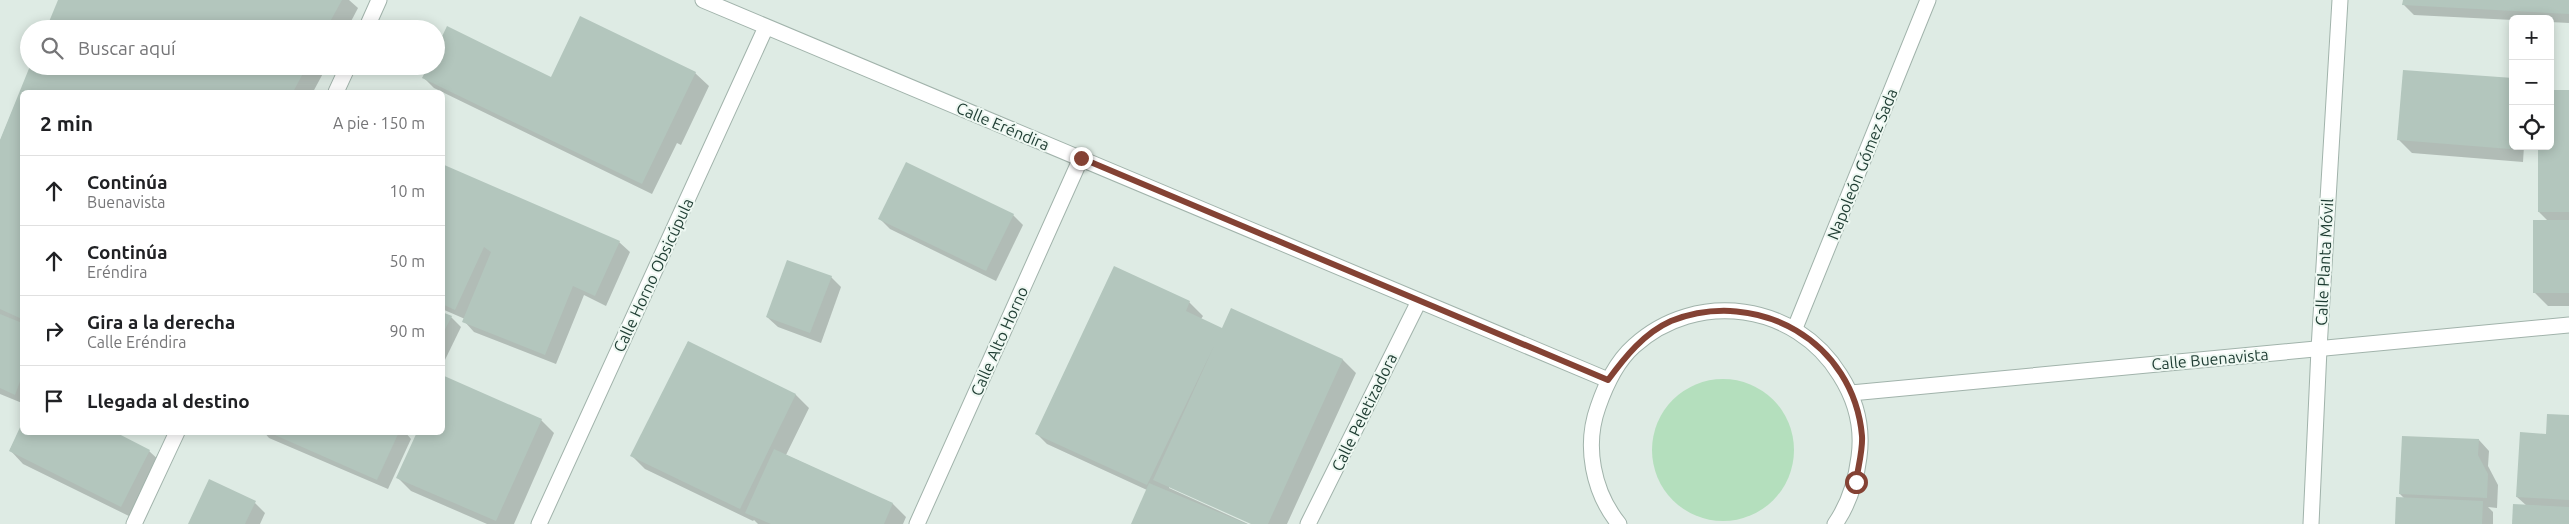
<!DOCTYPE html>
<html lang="es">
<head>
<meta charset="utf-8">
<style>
  :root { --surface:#fff; --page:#f6f6f6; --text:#202124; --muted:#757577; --line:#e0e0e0 }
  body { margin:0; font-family:Ubuntu,sans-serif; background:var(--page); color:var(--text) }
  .controls { position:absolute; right:15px; top:15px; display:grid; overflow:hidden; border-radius:8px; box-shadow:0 2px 12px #0003 }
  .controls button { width:45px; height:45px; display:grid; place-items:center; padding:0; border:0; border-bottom:1px solid var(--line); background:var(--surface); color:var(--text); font:25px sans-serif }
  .stop { position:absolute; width:15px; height:15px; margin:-11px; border:4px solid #844234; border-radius:50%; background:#fff }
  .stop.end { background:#844234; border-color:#fff; box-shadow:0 1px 5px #0008 }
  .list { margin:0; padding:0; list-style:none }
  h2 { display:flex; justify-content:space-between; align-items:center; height:65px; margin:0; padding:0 20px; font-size:21px }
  h2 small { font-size:16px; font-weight:400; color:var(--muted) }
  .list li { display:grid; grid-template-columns:32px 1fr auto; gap:15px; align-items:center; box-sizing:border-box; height:70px; padding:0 20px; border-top:1px solid var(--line) }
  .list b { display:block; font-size:19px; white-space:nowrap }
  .list p { margin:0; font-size:16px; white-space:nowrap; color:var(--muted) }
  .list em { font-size:16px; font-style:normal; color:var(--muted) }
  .icon { flex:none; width:28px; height:28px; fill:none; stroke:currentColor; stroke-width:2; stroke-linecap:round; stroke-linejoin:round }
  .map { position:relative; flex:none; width:2569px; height:524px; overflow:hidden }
  .search { position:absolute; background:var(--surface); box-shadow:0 2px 12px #0003; left:20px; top:20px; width:425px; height:55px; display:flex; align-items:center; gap:12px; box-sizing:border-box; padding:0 18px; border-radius:28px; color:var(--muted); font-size:19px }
  .panel { position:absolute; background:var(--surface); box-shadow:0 2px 12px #0003; left:20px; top:90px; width:425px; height:345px; border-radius:8px }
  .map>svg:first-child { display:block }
  .green { fill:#b4dfbd }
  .shadow { fill:#0003 }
  .building { fill:#b3c6bd }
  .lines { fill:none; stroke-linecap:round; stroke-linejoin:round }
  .minor-casing { stroke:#a1b3ab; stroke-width:17 }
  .minor { stroke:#fff; stroke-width:15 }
  .route { stroke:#844234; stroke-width:6 }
  .labels { text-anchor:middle; stroke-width:4; stroke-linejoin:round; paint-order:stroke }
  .street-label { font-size:16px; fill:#1e3c32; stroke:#eef8f2 }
</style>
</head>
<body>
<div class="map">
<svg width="2569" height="524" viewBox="0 0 2569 524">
  <rect width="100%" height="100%" fill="#deebe4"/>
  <!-- green -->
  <circle class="green" cx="1723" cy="450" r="71"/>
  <!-- shadow -->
  <g class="shadow">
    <polygon points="60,0 349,0 358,8 347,29 47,29"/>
    <polygon points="2404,0 2569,0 2569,23 2550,22 2550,19 2517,16 2517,19 2513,20 2414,15 2404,5"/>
    <polygon points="31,66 327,66 313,92 22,92 22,403 0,394 0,141"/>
    <polygon points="436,66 552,78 695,73 709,86 681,145 677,143 652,194 434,88 424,78"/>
    <polygon points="2513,80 2513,146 2524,146 2523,162 2412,153 2399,140"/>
    <polygon points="2569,91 2569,306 2548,306 2534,292 2548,221 2539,212 2550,146"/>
    <polygon points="442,166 619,242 630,252 606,306 584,295 556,364 474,332 464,321 465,319 442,309"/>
    <polygon points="1013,215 1023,225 996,281 890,229 880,219"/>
    <polygon points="831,277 841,287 821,343 778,327 767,317"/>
    <polygon points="1189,302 1203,316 1201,319 1223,330 1232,310 1343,360 1356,373 1287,524 1254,524 1169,486 1169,488 1248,524 1133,524 1147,490 1047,444 1037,434"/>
    <polygon points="442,313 451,317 461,327 442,366"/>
    <polygon points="688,342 796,395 809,408 786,455 893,504 906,517 903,524 758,524 754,520 753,521 645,469 632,456"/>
    <polygon points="2569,417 2569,524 2513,524 2527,506 2517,497 2547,435"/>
    <polygon points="541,420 554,433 514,524 487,524 411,491 398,478 442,432"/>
    <polygon points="22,425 22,432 149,451 163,464 135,519 23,464 10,450"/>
    <polygon points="264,432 405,432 411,439 388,489 269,438"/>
    <polygon points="2479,440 2489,451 2488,466 2498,485 2497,508 2488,507 2493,512 2493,524 2396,524 2405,499 2400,494"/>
    <polygon points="255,503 265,513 260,524 189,524"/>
  </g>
  <!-- building -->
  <g class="building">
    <polygon points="58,0 342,0 326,29 46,29"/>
    <polygon points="2403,0 2569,0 2569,14 2402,5"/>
    <polygon points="580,16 696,72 642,184 422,78 428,66 436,66 436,49 447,26 551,77"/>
    <polygon points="30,66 307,66 293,92 22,92 22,319 0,309 0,140"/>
    <polygon points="2403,70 2513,78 2510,149 2397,140"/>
    <polygon points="2550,90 2569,90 2569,212 2538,212 2538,146 2550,146"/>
    <polygon points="906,162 1014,214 986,271 878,219"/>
    <polygon points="442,164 620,241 595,296 573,286 545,355 462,322 491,252 484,247 455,310 442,304"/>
    <rect x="2533" y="220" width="36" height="73"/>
    <polygon points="787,260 832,276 810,333 766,317"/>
    <polygon points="1114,266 1190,301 1186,311 1222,328 1231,308 1343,359 1268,524 1251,524 1153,480 1214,346 1147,485 1035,434"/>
    <polygon points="442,312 452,316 442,335"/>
    <polygon points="0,314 22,323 22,376 15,395 0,388"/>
    <polygon points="688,341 796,394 740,509 630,456"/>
    <polygon points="442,375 542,419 496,521 396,478 417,432 442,432"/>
    <polygon points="2547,414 2569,415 2569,500 2516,497 2520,432 2546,434"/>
    <polygon points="22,423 22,432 115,432 150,450 121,507 9,451"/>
    <polygon points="268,432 399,432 377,480"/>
    <polygon points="2402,436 2479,439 2478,455 2488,474 2487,498 2399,494"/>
    <polygon points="774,449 893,503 884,524 771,524 745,513"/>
    <polygon points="209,479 256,501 245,524 188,524"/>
    <polygon points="1149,483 1247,524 1131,524"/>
    <polygon points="2396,497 2483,501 2482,524 2395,524"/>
    <polygon points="2513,504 2569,507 2569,524 2512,524"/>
  </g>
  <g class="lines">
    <!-- minor casing -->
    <g class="minor-casing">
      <g id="minor">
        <polyline points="703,0 1608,380"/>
        <polyline points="366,29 379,0"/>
        <polyline points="336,92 348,66"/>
        <polyline points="1795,328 1928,0"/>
        <polyline points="1851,393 2569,325"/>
        <polyline points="134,524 177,432"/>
        <polyline points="539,524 766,27"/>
        <polyline points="917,524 1081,158"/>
        <polyline points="1308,524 1419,301"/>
        <path d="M1619,524C1593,492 1584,446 1598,407C1606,384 1616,362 1634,346C1697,289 1796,303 1840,375C1856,400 1863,428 1859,457C1856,481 1849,504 1835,524"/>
        <polyline points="2311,524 2319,349 2340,0"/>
      </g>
    </g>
    <!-- minor -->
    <use href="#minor" class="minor"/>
  </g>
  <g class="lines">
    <!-- route -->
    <path class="route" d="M1081,158L1608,380C1625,357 1644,333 1671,321C1758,287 1854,342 1862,436C1863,450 1858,467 1856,482"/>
  </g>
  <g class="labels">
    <!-- street labels -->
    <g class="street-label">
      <text transform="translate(1003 126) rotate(23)" y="6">Calle Eréndira</text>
      <text transform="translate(1862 164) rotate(-68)" y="6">Napoleón Gómez Sada</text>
      <text transform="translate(2324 262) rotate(-87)" y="6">Calle Planta Móvil</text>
      <text transform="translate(653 275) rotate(-65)" y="6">Calle Horno Obsicúpula</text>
      <text transform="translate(999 341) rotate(-66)" y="6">Calle Alto Horno</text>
      <text transform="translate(2210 359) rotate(-5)" y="6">Calle Buenavista</text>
      <text transform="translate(1364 412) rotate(-64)" y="6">Calle Peletizadora</text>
    </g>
  </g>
</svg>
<div class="controls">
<button>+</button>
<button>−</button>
<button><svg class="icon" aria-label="locate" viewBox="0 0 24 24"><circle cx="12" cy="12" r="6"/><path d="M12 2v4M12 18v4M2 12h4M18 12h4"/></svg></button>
</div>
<div class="stop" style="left:1856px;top:482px"></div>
<div class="stop end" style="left:1081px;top:158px"></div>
<div class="search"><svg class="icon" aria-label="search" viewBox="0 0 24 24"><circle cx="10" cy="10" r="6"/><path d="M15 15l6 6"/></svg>Buscar aquí</div>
<section class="panel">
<h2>2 min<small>A pie · 150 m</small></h2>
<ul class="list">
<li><svg class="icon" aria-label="ahead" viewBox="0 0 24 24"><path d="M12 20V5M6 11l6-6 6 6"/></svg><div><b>Continúa</b><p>Buenavista</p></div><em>10 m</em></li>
<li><svg class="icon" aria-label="ahead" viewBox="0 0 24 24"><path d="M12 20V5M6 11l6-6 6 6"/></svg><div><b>Continúa</b><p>Eréndira</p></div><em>50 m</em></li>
<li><svg class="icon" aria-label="right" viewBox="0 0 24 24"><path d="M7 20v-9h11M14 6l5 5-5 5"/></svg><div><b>Gira a la derecha</b><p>Calle Eréndira</p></div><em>90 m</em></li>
<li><svg class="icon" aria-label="arrive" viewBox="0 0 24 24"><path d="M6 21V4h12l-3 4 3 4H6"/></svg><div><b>Llegada al destino</b></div></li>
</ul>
</section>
</div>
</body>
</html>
